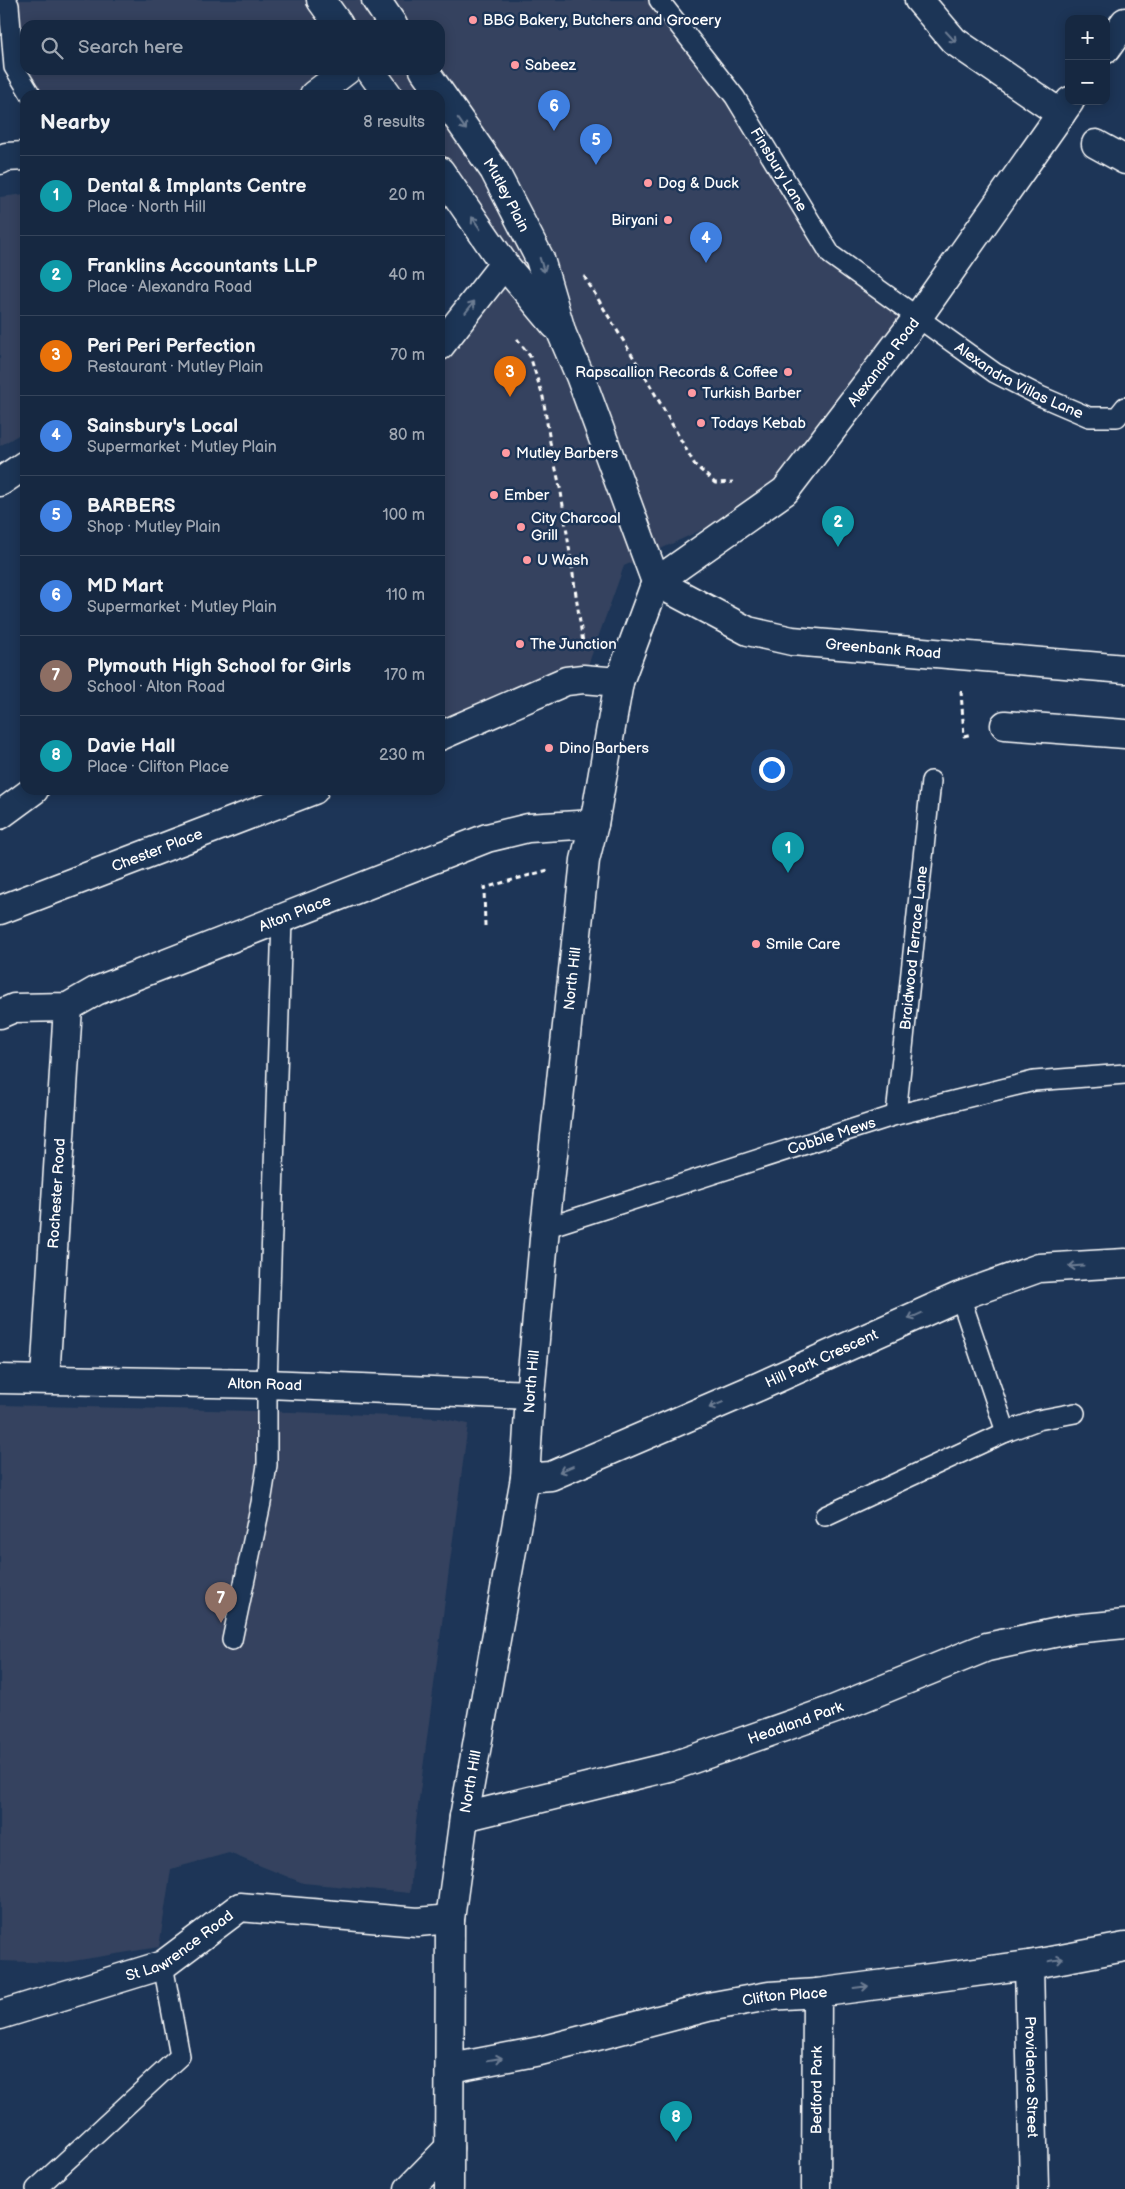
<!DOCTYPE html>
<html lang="en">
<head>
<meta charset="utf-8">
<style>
  :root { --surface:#162841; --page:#23344c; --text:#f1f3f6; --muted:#9ea6b1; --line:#35445a; --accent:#95b2f1 }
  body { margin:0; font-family:"Balsamiq Sans",sans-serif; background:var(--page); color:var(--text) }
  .controls { position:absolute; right:15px; top:15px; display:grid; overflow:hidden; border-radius:10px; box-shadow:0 2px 12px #0003 }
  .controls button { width:45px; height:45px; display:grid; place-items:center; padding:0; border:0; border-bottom:1px solid var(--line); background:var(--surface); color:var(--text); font:25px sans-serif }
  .you { position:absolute; left:771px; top:769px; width:18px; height:18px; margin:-12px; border:4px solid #fff; border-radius:50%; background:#1a73e8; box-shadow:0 0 0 8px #1a73e833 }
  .badge { display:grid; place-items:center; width:32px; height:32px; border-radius:50%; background:var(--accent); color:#fff; font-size:16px; font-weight:700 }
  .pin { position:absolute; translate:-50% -41px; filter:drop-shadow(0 1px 2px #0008) }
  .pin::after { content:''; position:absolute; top:26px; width:18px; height:15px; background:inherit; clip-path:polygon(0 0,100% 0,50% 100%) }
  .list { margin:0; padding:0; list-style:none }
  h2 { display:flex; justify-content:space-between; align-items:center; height:65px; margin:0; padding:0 20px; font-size:21px }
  h2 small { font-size:16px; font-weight:400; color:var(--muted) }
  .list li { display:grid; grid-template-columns:32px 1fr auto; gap:15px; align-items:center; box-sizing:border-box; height:80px; padding:0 20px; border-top:1px solid var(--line) }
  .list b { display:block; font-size:19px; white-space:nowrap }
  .list p { margin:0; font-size:16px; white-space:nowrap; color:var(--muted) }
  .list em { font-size:16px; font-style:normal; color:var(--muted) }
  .icon { flex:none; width:28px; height:28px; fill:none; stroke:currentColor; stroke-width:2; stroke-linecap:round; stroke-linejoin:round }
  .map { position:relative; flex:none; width:1125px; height:2189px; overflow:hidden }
  .search { position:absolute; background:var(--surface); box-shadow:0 2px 12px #0003; left:20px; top:20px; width:425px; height:55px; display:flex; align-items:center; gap:12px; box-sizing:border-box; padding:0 18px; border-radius:15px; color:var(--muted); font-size:19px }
  .panel { position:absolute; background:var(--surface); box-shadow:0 2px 12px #0003; left:20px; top:90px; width:425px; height:705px; border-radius:15px }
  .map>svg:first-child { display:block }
  .built { fill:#34435f }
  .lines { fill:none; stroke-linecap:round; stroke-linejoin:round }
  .lane-casing { stroke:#fff; stroke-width:22 }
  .street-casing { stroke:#fff; stroke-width:31 }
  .secondary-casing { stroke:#fff; stroke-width:31 }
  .path { stroke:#fff; stroke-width:3; stroke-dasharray:5 4; stroke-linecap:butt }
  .lane { stroke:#1d3557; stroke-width:19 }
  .street { stroke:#1d3557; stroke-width:28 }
  .secondary { stroke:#1d3557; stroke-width:28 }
  .oneway { stroke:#6c7c92 }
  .poi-dot { fill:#ff9aa2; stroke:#1d3557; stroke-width:2 }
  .labels { text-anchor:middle; stroke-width:5; stroke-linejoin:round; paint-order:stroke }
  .poi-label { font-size:15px; fill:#fff; stroke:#1d3557; text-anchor:start }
  .street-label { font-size:15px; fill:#fff; stroke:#1d3557 }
</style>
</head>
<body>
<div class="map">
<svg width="1125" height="2189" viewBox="0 0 1125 2189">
  <rect width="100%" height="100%" fill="#1d3557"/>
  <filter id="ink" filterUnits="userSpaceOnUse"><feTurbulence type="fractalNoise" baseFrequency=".02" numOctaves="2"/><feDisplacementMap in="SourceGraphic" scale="10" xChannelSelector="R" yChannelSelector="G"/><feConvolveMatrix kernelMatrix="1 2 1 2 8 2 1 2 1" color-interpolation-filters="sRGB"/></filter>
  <g filter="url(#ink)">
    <!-- built -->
    <g class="built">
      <polygon points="5,0 659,0 831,255 918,317 785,491 624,566 583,679 440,736 440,346 504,264 440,167 440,95 392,95 376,70 440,70 440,25 25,25 25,70 340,70 309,95 31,95"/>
      <polygon points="25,194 25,431 0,446 0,197"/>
      <polygon points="0,1405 293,1412 440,1418 468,1424 416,1822 410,1893 303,1883 229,1853 171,1869 159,1947 61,1963 0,1961"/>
    </g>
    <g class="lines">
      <!-- lane casing -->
      <g class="lane-casing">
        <g id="lane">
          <polyline points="5,0 9,5 14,67 31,95"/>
          <path id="s1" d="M659,0L735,97L831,255L995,373L1040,396L1089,417H1117L1125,407"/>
          <path id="s2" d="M896,1115L931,781"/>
          <path id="s3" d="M545,1228L896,1115L1034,1081L1125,1074"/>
          <polyline points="960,1296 1006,1432"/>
          <polyline points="825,1516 1006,1432 1038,1420 1075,1413"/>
          <polyline points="232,1640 261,1503 267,1465 267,1384 282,920"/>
          <polyline points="36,2189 180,2056 163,1965"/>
        </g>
      </g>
      <!-- street casing -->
      <g class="street-casing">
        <g id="street">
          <polyline points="919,0 954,41 1061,114"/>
          <polyline points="314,95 347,70"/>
          <polyline points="1096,144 1125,160"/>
          <polyline points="0,160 6,157 25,156"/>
          <polyline points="440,346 504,264"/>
          <polyline points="0,482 25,465"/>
          <polyline points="1005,725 1125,734"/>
          <polyline points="440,736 566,681 583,679 619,682"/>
          <polyline points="0,815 34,790"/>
          <path id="s4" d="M0,910L314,790"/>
          <path id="s5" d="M0,1014L14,1008L68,1007L96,991L487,838L528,828L594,824"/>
          <path id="s6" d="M0,1379L267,1384L530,1395"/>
          <path id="s7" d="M45,1379L68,1007"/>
          <path id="s8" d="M525,1478L551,1476L760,1386L960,1296L1039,1268L1125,1263"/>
          <path id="s9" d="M464,1817L673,1766L835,1709L987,1647L1073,1629L1125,1624"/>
          <path id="s10" d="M1029,1965L1034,2189"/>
          <path id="s11" d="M0,2015L163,1965L240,1907L418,1922L450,1919"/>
          <path id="s12" d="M451,2068L540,2051L708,2007L769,1996L817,1993L1029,1965L1125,1947"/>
          <path id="s13" d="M816,2189L817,1993"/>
        </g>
      </g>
      <!-- secondary casing -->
      <g class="secondary-casing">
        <g id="secondary">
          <polyline points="321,0 339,25"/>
          <polyline points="376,0 393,25"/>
          <polyline points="1106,49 1125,22"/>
          <polyline points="370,70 388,95"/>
          <path id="s14" d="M424,70L494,170L540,259L562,334L580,376L656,582"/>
          <polyline points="440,171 504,264 555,325"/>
          <path id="s15" d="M656,582L785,491L918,317L1070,101"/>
          <path id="s16" d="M656,582L748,631L792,641L1125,669"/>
          <polyline points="409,2189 449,2148"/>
          <path id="s17" d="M449,2189L450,1919L464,1817L525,1478L530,1395L545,1228L585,860L594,824L619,682L656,582"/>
        </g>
      </g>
      <!-- path -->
      <g class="path">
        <polyline points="584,276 646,378 695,465 715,483 733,482"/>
        <polyline points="517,339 530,356 543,397 550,442 561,492 583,643"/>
        <polyline points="961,691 964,736 972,734"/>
        <polyline points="485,926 484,888 548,870"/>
      </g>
      <!-- lane -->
      <use href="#lane" class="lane"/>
      <!-- street -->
      <use href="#street" class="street"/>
      <!-- secondary -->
      <use href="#secondary" class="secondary"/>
    </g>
    <!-- one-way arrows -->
    <defs><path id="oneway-shaft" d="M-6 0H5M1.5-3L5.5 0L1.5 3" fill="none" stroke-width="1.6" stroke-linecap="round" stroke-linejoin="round" transform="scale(1.25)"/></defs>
    <g class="oneway">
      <use href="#oneway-shaft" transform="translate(951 37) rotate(47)"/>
      <use href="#oneway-shaft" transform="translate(462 124) rotate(55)"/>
      <use href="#oneway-shaft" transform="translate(476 223) rotate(-125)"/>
      <use href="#oneway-shaft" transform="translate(542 265) rotate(72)"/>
      <use href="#oneway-shaft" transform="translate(470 307) rotate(-52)"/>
      <use href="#oneway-shaft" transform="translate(1076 1266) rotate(176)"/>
      <use href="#oneway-shaft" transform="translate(915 1316) rotate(156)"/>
      <use href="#oneway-shaft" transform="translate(716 1405) rotate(157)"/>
      <use href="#oneway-shaft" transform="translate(566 1469) rotate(157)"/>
      <use href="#oneway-shaft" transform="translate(1056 1960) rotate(-10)"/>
      <use href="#oneway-shaft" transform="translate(861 1987) rotate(-7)"/>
      <use href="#oneway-shaft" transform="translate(495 2059) rotate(-10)"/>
    </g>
  </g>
  <!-- markers -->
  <g class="poi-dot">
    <circle cx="473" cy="20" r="5"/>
    <circle cx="515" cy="65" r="5"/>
    <circle cx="648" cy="183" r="5"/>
    <circle cx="668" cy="220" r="5"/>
    <circle cx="788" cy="372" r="5"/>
    <circle cx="692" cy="393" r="5"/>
    <circle cx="701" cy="423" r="5"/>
    <circle cx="506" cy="453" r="5"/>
    <circle cx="494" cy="495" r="5"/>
    <circle cx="521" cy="527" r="5"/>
    <circle cx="527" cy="560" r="5"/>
    <circle cx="520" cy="644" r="5"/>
    <circle cx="549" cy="748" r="5"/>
    <circle cx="756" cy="944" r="5"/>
  </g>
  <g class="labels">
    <!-- poi labels -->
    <g class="poi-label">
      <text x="483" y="25">BBG Bakery, Butchers and Grocery</text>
      <text x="525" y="70">Sabeez</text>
      <text x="658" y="188">Dog &amp; Duck</text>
      <text x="658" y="225" text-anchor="end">Biryani</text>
      <text x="778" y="377" text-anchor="end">Rapscallion Records &amp; Coffee</text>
      <text x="702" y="398">Turkish Barber</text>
      <text x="711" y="428">Todays Kebab</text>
      <text x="516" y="458">Mutley Barbers</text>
      <text x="504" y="500">Ember</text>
      <text x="531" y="523">City Charcoal<tspan x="531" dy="17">Grill</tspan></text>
      <text x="537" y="565">U Wash</text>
      <text x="530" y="649">The Junction</text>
      <text x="559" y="753">Dino Barbers</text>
      <text x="766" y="949">Smile Care</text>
    </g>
    <!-- street labels -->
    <g class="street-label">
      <text dy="5" stroke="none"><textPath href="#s1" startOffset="208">Finsbury Lane</textPath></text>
      <text dy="5" stroke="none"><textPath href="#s14" startOffset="150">Mutley Plain</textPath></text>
      <text dy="5" stroke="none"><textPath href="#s15" startOffset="320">Alexandra Road</textPath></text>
      <text dy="5" stroke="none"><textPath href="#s1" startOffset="535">Alexandra Villas Lane</textPath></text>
      <text dy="5" stroke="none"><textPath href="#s16" startOffset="241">Greenbank Road</textPath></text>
      <text dy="5" stroke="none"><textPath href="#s4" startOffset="168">Chester Place</textPath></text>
      <text dy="5" stroke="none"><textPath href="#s5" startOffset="315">Alton Place</textPath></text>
      <text dy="5" stroke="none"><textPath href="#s2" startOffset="168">Braidwood Terrace Lane</textPath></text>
      <text dy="5" stroke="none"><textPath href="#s17" startOffset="1219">North Hill</textPath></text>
      <text dy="5" stroke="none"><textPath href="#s3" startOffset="301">Cobble Mews</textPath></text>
      <text dy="5" stroke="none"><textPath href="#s7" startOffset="186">Rochester Road</textPath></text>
      <text dy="5" stroke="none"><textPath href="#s8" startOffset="321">Hill Park Crescent</textPath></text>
      <text dy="5" stroke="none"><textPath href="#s17" startOffset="814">North Hill</textPath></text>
      <text dy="5" stroke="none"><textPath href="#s6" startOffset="265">Alton Road</textPath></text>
      <text dy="5" stroke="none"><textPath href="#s9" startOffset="345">Headland Park</textPath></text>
      <text dy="5" stroke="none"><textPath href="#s17" startOffset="409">North Hill</textPath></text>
      <text dy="5" stroke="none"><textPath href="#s11" startOffset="194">St Lawrence Road</textPath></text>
      <text dy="5" stroke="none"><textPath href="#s12" startOffset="342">Clifton Place</textPath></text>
      <text dy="5" stroke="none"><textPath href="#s10" startOffset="112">Providence Street</textPath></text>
      <text dy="5" stroke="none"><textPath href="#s13" startOffset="99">Bedford Park</textPath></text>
    </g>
  </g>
</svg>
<div class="controls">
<button>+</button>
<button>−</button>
</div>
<div class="you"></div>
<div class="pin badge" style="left:788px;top:873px;background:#0f9aa8">1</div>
<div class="pin badge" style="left:838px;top:547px;background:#0f9aa8">2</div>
<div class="pin badge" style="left:510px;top:397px;background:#e8710a">3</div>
<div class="pin badge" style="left:706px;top:263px;background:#3f7fe0">4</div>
<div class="pin badge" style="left:596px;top:165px;background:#3f7fe0">5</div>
<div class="pin badge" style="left:554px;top:131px;background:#3f7fe0">6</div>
<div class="pin badge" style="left:221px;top:1623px;background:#8d6e63">7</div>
<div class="pin badge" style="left:676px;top:2142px;background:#0f9aa8">8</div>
<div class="search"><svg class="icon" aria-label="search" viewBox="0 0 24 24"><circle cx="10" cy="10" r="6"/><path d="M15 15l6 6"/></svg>Search here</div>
<section class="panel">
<h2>Nearby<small>8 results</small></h2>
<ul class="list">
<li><span class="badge" style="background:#0f9aa8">1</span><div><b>Dental &amp; Implants Centre</b><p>Place · North Hill</p></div><em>20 m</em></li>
<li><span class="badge" style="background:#0f9aa8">2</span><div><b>Franklins Accountants LLP</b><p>Place · Alexandra Road</p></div><em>40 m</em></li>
<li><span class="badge" style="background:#e8710a">3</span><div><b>Peri Peri Perfection</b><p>Restaurant · Mutley Plain</p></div><em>70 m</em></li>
<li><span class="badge" style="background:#3f7fe0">4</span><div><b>Sainsbury's Local</b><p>Supermarket · Mutley Plain</p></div><em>80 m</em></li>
<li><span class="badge" style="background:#3f7fe0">5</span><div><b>BARBERS</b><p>Shop · Mutley Plain</p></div><em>100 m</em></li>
<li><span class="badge" style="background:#3f7fe0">6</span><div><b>MD Mart</b><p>Supermarket · Mutley Plain</p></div><em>110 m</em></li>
<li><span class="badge" style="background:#8d6e63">7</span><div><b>Plymouth High School for Girls</b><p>School · Alton Road</p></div><em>170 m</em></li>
<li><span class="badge" style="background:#0f9aa8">8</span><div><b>Davie Hall</b><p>Place · Clifton Place</p></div><em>230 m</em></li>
</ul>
</section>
</div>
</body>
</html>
